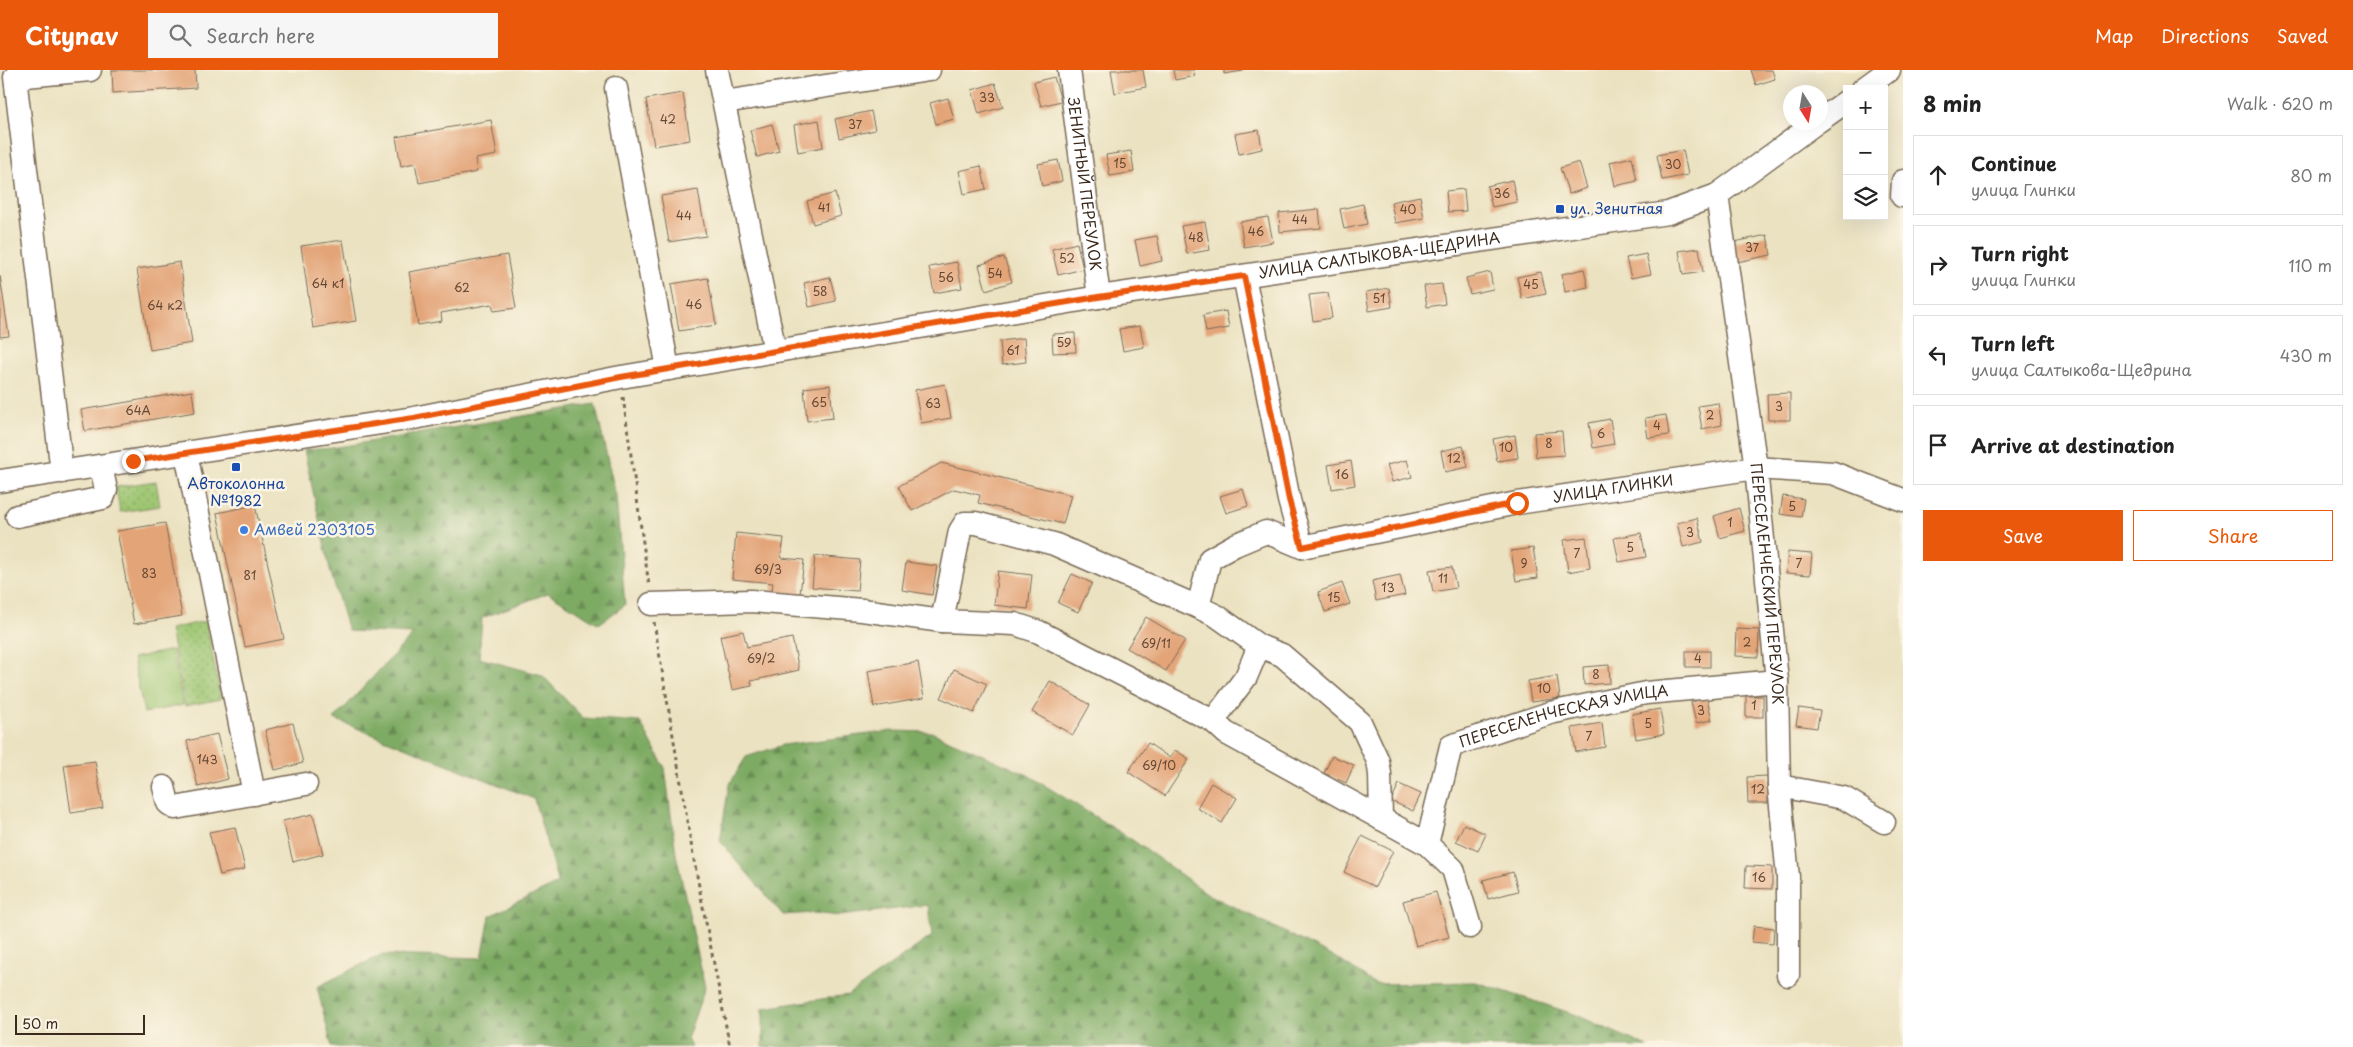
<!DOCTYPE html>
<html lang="en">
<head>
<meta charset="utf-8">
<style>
  :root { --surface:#fff; --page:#f6f6f6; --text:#222; --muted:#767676; --line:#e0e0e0; --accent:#ea580c }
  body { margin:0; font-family:"Playpen Sans",sans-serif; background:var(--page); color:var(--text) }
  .controls { position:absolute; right:15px; top:15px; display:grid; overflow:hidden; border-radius:0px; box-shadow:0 5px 20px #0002 }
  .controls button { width:45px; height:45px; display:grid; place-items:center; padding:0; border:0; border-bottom:1px solid var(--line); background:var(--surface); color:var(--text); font:25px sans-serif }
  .compass { position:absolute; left:1783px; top:15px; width:45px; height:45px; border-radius:50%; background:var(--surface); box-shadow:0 5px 20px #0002; rotate:169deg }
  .scale { position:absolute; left:15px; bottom:12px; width:130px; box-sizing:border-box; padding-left:5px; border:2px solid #3b2a1e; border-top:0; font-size:14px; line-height:18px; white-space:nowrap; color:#3b2a1e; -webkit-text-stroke:4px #fcf5e5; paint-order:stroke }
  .stop { position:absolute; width:15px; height:15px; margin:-11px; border:4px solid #ea580c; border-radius:50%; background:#fff }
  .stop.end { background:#ea580c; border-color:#fff; box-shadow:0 1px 5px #0008 }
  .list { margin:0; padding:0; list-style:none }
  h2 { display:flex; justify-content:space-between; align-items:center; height:65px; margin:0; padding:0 20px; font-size:21px }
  h2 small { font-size:16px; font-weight:400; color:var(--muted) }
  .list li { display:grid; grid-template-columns:32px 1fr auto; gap:15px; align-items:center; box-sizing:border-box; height:80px; margin:0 10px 10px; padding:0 10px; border:1px solid var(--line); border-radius:0px }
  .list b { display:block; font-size:19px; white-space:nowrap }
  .list p { margin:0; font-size:16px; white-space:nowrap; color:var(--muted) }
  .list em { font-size:16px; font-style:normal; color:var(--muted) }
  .actions { display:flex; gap:10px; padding:15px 20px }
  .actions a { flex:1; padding:11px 0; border:1px solid var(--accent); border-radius:0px; text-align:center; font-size:18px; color:var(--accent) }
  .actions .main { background:var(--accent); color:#fff }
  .icon { flex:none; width:28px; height:28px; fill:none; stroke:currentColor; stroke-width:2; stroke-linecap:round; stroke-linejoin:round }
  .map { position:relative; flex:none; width:1903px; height:977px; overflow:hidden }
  header { display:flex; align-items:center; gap:30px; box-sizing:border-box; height:70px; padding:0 25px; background:var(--accent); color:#fff }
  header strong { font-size:24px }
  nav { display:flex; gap:28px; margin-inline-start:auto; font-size:18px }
  .search { width:350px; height:45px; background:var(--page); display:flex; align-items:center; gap:12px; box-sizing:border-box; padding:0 18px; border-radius:0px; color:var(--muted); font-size:19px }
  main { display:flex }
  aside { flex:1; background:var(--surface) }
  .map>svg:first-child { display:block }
  .forest { fill:url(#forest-firs); stroke:#5c6a41 }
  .park { fill:url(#park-dots); stroke:#6c7848 }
  .pitch { fill:#9ec672; stroke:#6c7848 }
  .building { fill:#e3a478 }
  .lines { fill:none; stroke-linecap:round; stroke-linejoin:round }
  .minor-casing { stroke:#796a57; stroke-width:25 }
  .path { stroke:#796a57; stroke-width:3; stroke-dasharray:4 4; stroke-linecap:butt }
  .minor { stroke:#fff; stroke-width:22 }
  .route { stroke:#ea580c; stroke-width:6 }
  .transit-dot { fill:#1a4fb4; stroke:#fcf5e5; stroke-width:2 }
  .shop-dot { fill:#3f7fe0; stroke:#fcf5e5; stroke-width:2 }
  .labels { text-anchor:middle; stroke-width:5; stroke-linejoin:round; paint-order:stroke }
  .number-label { font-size:12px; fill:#654834 }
  .street-label { font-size:15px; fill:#3b2a1e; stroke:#fcf5e5 }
  .transit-label { font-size:15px; fill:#164399; stroke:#fcf5e5; text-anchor:start }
  .shop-label { font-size:15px; fill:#366cbe; stroke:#fcf5e5; text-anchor:start }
</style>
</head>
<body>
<header>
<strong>Citynav</strong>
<div class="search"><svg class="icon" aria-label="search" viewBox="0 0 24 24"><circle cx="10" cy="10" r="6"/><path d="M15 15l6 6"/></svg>Search here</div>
<nav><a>Map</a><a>Directions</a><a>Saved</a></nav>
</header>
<main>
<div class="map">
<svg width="1903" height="977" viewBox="0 0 1903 977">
  <defs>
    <pattern id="forest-firs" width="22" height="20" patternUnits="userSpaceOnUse" patternTransform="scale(1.25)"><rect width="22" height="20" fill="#7eab64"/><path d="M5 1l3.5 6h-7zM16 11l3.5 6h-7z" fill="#688b52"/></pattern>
    <pattern id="park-dots" width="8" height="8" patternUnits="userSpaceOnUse" patternTransform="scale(1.25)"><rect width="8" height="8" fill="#9ec672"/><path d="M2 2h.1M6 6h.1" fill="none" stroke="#82a15d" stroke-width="1.8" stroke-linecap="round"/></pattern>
  </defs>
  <rect width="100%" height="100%" fill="#fcf5e5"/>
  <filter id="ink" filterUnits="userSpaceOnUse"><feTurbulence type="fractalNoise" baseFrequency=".02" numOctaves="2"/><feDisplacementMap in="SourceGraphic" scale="10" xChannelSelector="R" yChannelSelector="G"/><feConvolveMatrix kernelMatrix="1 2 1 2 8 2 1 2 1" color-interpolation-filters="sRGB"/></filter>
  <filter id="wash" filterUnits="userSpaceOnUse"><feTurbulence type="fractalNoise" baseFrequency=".0096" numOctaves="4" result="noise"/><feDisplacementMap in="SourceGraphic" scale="20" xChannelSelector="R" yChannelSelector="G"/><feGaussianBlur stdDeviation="1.12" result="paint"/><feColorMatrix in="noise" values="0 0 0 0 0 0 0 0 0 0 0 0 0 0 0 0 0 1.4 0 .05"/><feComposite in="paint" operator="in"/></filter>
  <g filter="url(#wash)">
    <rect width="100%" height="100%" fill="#ebe2c1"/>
    <!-- forest -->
    <g class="forest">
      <polygon points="595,334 616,426 625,535 599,554 548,523 482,548 479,588 542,605 583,648 640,652 665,698 676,784 705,917 687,969 691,977 332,977 317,917 381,885 482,888 490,846 558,813 534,729 334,649 413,564 348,561 330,500 304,380 332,378"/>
      <polygon points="892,661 931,662 1028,705 1131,769 1208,824 1338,889 1375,914 1476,912 1574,944 1648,977 763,977 763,938 848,925 932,866 928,835 840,846 813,843 783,845 720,771 729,715 746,687 783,675"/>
    </g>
    <!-- park -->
    <g class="park">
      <polygon points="156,411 160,436 120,442 116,417"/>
      <polygon points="206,551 221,629 185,636 170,559"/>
    </g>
    <!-- pitch -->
    <polygon class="pitch" points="172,580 183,635 144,643 133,588"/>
    <g id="blocks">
      <!-- building -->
      <g class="building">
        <polygon points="112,0 195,0 196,18 113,23"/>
        <polygon points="1111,0 1143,0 1146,17 1115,23"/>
        <polygon points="1173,0 1193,0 1195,6 1175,10"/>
        <polygon points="1224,0 1243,0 1243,1 1224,4"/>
        <polygon points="1751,0 1772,0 1775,9 1756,15"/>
        <polygon points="1054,7 1061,31 1041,36 1034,12"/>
        <polygon points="995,13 1003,37 979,44 972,20"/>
        <polygon points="683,23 690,70 654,76 646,29"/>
        <polygon points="948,28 954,49 936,54 930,33"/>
        <polygon points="871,41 875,60 839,68 835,49"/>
        <polygon points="491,50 497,85 475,89 477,102 419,113 415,93 401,96 396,67"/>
        <polygon points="819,50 823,77 798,82 794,55"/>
        <polygon points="772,54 779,81 757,87 750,60"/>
        <polygon points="1259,60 1262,79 1239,84 1235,64"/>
        <polygon points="1683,80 1688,105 1662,110 1657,85"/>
        <polygon points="1131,81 1134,102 1110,106 1106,85"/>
        <polygon points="1632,87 1637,111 1615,116 1610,92"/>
        <polygon points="1058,90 1062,111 1042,116 1038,94"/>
        <polygon points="1579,92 1587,118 1569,124 1560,98"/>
        <polygon points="981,96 986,119 964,124 959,101"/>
        <polygon points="1512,110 1517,132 1492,137 1487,116"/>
        <polygon points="1464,119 1466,141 1448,142 1446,121"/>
        <polygon points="698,120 706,166 669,172 661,126"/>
        <polygon points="835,123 841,146 813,154 807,131"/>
        <polygon points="1420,126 1424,148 1395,153 1391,132"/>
        <polygon points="1363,134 1367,154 1344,159 1340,139"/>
        <polygon points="1319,139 1321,158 1280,162 1279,143"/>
        <polygon points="1268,147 1273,172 1244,177 1240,152"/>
        <polygon points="1205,152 1210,180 1187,184 1181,156"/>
        <polygon points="1767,165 1771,185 1737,192 1734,172"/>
        <polygon points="1157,166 1162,191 1140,196 1135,170"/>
        <polygon points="343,170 356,251 313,258 301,176"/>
        <polygon points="1077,173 1083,199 1058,205 1052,179"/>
        <polygon points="1699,178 1703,202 1683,205 1679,181"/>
        <polygon points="1646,184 1651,204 1631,208 1626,188"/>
        <polygon points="507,185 516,238 494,241 492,234 441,243 442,251 418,255 409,202"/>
        <polygon points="1004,187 1012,212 986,220 979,195"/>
        <polygon points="180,192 192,273 150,280 137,199"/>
        <polygon points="957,192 962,218 934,223 929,197"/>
        <polygon points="1584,199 1588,217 1565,222 1562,204"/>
        <polygon points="1490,202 1493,219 1470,224 1466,208"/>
        <polygon points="1541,202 1546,224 1522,229 1517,207"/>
        <polygon points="0,206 9,266 0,267"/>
        <polygon points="830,207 836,231 809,237 804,213"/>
        <polygon points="708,208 716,255 679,261 671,214"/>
        <polygon points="1442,214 1445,234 1427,237 1424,216"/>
        <polygon points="1389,218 1392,237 1369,241 1366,222"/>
        <polygon points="1328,223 1332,248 1313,251 1309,225"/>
        <polygon points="1226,241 1229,258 1206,262 1203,245"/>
        <polygon points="1140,256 1144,277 1123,281 1119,259"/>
        <polygon points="1075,263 1076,282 1053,283 1052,264"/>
        <polygon points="1024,268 1026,292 1002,295 1000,271"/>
        <polygon points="945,314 951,348 921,353 915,320"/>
        <polygon points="830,315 833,348 807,351 804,318"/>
        <polygon points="192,321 195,342 85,361 81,340"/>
        <polygon points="1790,323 1790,350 1768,350 1767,324"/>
        <polygon points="1718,333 1722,355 1702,359 1698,336"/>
        <polygon points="1666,345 1669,365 1648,368 1645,348"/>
        <polygon points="1610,349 1614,374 1593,378 1589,353"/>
        <polygon points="1562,361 1564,385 1536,387 1534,363"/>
        <polygon points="1515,365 1518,388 1497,391 1493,369"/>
        <polygon points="1463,376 1468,397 1445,402 1441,381"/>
        <polygon points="1407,390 1412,407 1392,412 1387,395"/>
        <polygon points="1351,391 1355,415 1332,419 1328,395"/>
        <polygon points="941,393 1071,425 1063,454 978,433 980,425 954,419 912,441 899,416"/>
        <polygon points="1243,419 1248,436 1226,443 1220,426"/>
        <polygon points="1783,426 1804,429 1801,447 1780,444"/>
        <polygon points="255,435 284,569 245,577 217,443"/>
        <polygon points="1739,438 1745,461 1720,468 1714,446"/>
        <polygon points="1697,448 1703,472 1683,477 1677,453"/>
        <polygon points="165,453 182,546 134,554 117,461"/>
        <polygon points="736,463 784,468 781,488 804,490 800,524 772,521 773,513 732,509"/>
        <polygon points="1641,463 1646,487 1619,492 1614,468"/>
        <polygon points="1586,467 1590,498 1568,502 1564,470"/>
        <polygon points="1533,478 1538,508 1516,511 1511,481"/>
        <polygon points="1788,482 1812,484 1810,505 1786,503"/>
        <polygon points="815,486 860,490 857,521 812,517"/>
        <polygon points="906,492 937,496 932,525 902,520"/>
        <polygon points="1452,497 1456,518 1433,522 1429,500"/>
        <polygon points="998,501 1032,505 1028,539 994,535"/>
        <polygon points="1072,504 1092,513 1078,542 1058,533"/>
        <polygon points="1400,505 1405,525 1376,531 1372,511"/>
        <polygon points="1342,513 1350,534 1325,542 1318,522"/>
        <polygon points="1146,547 1185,570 1166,601 1127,578"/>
        <polygon points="1736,559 1759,560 1758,587 1735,586"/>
        <polygon points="743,561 747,577 792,568 799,600 751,611 752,616 732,620 720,566"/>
        <rect x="1686" y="581" width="24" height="16"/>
        <polygon points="918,592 924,628 874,637 868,601"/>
        <polygon points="1609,595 1610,613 1584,615 1583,597"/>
        <polygon points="954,599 987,614 974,643 941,628"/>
        <polygon points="1557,606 1560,628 1531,632 1528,611"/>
        <polygon points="1050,611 1090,635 1073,665 1032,642"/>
        <rect x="1746" y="626" width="17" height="21"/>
        <polygon points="1707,628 1712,650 1696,653 1691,632"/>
        <polygon points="1799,638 1820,641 1817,658 1796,655"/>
        <polygon points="1660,639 1664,664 1636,669 1632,644"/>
        <polygon points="293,653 303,693 275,700 265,660"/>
        <polygon points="1602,653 1605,677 1576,682 1572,658"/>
        <polygon points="217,664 228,709 198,717 187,671"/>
        <polygon points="1148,673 1170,688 1175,680 1189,689 1165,726 1128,702"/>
        <polygon points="1332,686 1354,695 1346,713 1324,703"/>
        <polygon points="95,691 103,738 71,743 64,695"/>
        <polygon points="1768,706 1768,733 1748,733 1747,707"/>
        <polygon points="1211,713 1237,728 1222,753 1197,738"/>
        <polygon points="1399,714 1421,724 1413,741 1391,731"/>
        <polygon points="313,744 323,784 293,792 283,751"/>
        <polygon points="1464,754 1486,764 1478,781 1456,771"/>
        <polygon points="235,757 245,799 220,805 209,762"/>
        <polygon points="1362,766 1393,781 1375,817 1344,802"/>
        <polygon points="1746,796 1772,797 1772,819 1745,818"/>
        <polygon points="1513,802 1518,821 1488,829 1483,810"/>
        <polygon points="1436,822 1449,867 1416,876 1403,831"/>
        <polygon points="1754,856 1774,858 1773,874 1752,872"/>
      </g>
    </g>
  </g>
  <g filter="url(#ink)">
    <use href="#blocks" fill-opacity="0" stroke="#796a57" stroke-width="1"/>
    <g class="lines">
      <!-- minor casing -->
      <g class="minor-casing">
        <g id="minor">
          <polyline points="717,0 775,281"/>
          <path id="s1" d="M1069,0L1099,227"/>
          <polyline points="616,18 668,299"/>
          <polyline points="1863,19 1889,0"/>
          <polyline points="724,32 929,0"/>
          <polyline points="1820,50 1847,31"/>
          <path id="s2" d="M1717,125L1756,398L1777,611L1779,716L1788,807V905"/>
          <polyline points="1902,126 1903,111"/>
          <path id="s3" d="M1244,206L1289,430L1302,477L1517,433L1756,398L1833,403L1903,430"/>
          <polyline points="186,383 254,724"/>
          <polyline points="62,402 15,7 90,0"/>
          <path id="s4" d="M0,411L414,348L621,307L1099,227L1668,143L1717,125L1817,52"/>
          <polyline points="17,446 103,428 106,420 101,396"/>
          <polyline points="651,534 751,531 862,540 942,551 1015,554 1039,562 1213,651 1226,663 1427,774 1453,799 1470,857"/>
          <polyline points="942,551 960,461 965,453 976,453 1054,474 1198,537"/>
          <polyline points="1259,576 1282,585 1360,652 1378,691 1380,704 1381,749"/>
          <polyline points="1213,651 1246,607 1259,576 1217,546 1198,537 1210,489 1235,475 1266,462 1302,477"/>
          <polyline points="1779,716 1844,728 1884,752"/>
          <polyline points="164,717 168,733 175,738 306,714"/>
          <path id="s5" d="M1427,774L1451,676L1550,643L1646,623L1777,611"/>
        </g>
      </g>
      <!-- path -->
      <g class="path">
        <polyline points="623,327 649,516"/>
        <polyline points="654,552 693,785 730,977"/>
      </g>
      <!-- minor -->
      <use href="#minor" class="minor"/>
    </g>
  </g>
  <g class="lines" filter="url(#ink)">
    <!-- route -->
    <polyline class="route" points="133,391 414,348 621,307 775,281 1098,227 1244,206 1289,430 1302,477 1517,433"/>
  </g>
  <!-- markers -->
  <g class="transit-dot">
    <rect x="1555" y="134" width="10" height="10" rx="2.5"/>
    <rect x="231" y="392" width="10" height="10" rx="2.5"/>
  </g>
  <circle class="shop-dot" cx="244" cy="460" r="5"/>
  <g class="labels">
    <!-- number labels -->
    <g class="number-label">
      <text x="987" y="32">33</text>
      <text x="668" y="54">42</text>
      <text x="855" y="59">37</text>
      <text x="1120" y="98">15</text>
      <text x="1673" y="99">30</text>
      <text x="1502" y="128">36</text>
      <text x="824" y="142">41</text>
      <text x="1408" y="144">40</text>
      <text x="684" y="150">44</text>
      <text x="1300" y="154">44</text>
      <text x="1256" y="166">46</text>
      <text x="1196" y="172">48</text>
      <text x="1752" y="182">37</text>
      <text x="1067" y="193">52</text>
      <text x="995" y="208">54</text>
      <text x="946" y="212">56</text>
      <text x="328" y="218">64 к1</text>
      <text x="1531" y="219">45</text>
      <text x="462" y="222">62</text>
      <text x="820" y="226">58</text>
      <text x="1379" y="233">51</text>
      <text x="694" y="239">46</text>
      <text x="165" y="240">64 к2</text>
      <text x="1064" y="277">59</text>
      <text x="1013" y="285">61</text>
      <text x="819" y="337">65</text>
      <text x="933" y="338">63</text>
      <text x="1779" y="341">3</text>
      <text x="138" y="345">64А</text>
      <text x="1710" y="350">2</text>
      <text x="1657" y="360">4</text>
      <text x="1601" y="368">6</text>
      <text x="1549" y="378">8</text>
      <text x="1506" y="382">10</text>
      <text x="1454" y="393">12</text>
      <text x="1342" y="409">16</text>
      <text x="1792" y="441">5</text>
      <text x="1730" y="457">1</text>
      <text x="1690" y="467">3</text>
      <text x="1630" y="482">5</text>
      <text x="1577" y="488">7</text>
      <text x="1524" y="498">9</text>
      <text x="1799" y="498">7</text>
      <text x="768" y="504">69/3</text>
      <text x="149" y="508">83</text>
      <text x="250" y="510">81</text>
      <text x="1443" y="513">11</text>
      <text x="1388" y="522">13</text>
      <text x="1334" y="532">15</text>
      <text x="1747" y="577">2</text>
      <text x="1156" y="578">69/11</text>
      <text x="761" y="593">69/2</text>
      <text x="1698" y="593">4</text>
      <text x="1596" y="609">8</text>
      <text x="1544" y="623">10</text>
      <text x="1754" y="640">1</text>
      <text x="1701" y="645">3</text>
      <text x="1648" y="658">5</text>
      <text x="1589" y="671">7</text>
      <text x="207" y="694">143</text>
      <text x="1159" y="700">69/10</text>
      <text x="1758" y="724">12</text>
      <text x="1759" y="812">16</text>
    </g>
    <!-- street labels -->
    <g class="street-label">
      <text dy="5" stroke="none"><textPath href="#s1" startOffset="115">ЗЕНИТНЫЙ ПЕРЕУЛОК</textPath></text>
      <text dy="5" stroke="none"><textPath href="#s4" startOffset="1398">УЛИЦА САЛТЫКОВА-ЩЕДРИНА</textPath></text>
      <text dy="5" stroke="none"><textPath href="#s3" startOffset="594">УЛИЦА ГЛИНКИ</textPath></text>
      <text dy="5" stroke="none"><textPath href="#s2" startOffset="392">ПЕРЕСЕЛЕНЧЕСКИЙ ПЕРЕУЛОК</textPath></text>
      <text dy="5" stroke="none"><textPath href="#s5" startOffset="218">ПЕРЕСЕЛЕНЧЕСКАЯ УЛИЦА</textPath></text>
    </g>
    <!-- transit labels -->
    <g class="transit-label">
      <text x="1570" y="144">ул. Зенитная</text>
      <text x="236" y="419" text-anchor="middle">Автоколонна<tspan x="236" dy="17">№1982</tspan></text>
    </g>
    <!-- shop labels -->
    <g class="shop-label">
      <text x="254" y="465">Амвей 2303105</text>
    </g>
  </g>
</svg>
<div class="controls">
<button>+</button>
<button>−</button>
<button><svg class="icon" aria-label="layers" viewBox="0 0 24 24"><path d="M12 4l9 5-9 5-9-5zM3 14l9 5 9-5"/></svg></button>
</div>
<svg class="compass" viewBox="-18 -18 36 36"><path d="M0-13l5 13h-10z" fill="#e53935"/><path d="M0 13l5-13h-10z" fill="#767676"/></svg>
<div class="scale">50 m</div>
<div class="stop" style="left:1517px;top:433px"></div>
<div class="stop end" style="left:133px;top:391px"></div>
</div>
<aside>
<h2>8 min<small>Walk · 620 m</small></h2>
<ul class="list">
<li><svg class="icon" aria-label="ahead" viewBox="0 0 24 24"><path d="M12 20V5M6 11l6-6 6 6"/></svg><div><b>Continue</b><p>улица Глинки</p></div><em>80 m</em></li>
<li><svg class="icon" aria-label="right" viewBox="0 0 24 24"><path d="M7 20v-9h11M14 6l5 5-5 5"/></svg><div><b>Turn right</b><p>улица Глинки</p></div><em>110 m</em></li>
<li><svg class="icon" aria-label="left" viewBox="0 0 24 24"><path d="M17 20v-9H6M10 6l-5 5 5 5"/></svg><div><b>Turn left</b><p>улица Салтыкова-Щедрина</p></div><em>430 m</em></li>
<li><svg class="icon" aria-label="arrive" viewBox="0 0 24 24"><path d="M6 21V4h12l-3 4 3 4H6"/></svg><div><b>Arrive at destination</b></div></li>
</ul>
<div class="actions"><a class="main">Save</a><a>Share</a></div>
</aside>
</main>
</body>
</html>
